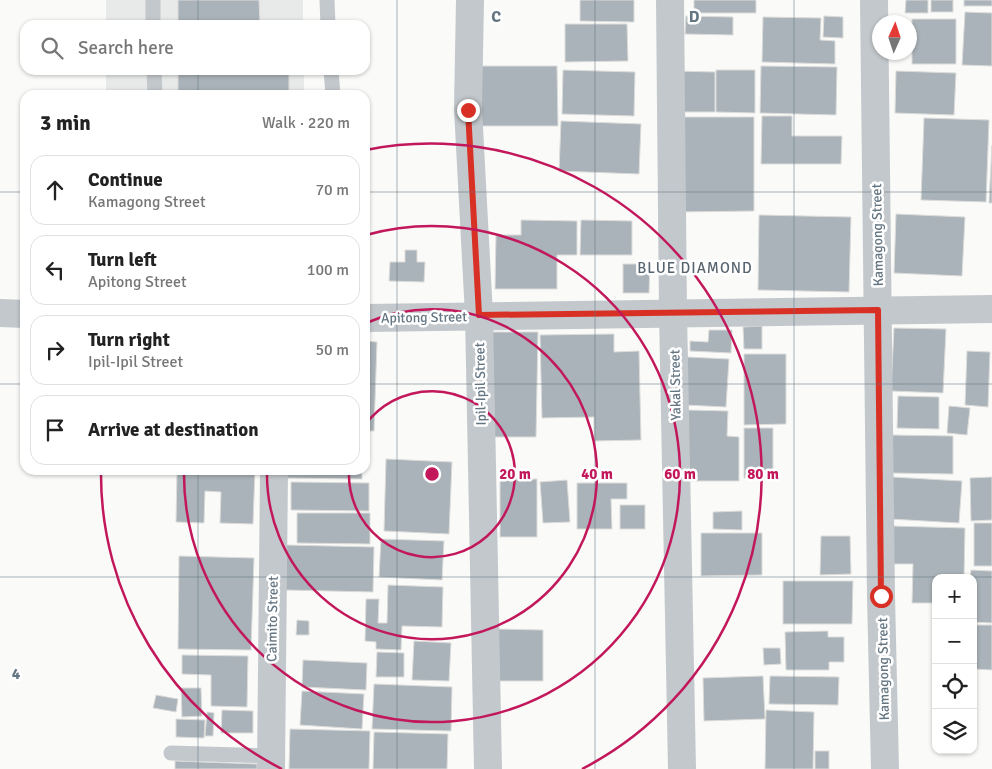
<!DOCTYPE html>
<html lang="en">
<head>
<meta charset="utf-8">
<style>
  :root { --surface:#fff; --page:#f6f6f6; --text:#222; --muted:#767676; --line:#e0e0e0 }
  body { margin:0; font-family:Signika,sans-serif; background:var(--page); color:var(--text) }
  .controls { position:absolute; right:15px; bottom:15px; display:grid; overflow:hidden; border-radius:10px; box-shadow:0 1px 4px #0004 }
  .controls button { width:45px; height:45px; display:grid; place-items:center; padding:0; border:0; border-bottom:1px solid var(--line); background:var(--surface); color:var(--text); font:25px sans-serif }
  .compass { position:absolute; left:872px; top:15px; width:45px; height:45px; border-radius:50%; background:var(--surface); box-shadow:0 1px 4px #0004; rotate:3deg }
  .stop { position:absolute; width:15px; height:15px; margin:-11px; border:4px solid #d93025; border-radius:50%; background:#fff }
  .stop.end { background:#d93025; border-color:#fff; box-shadow:0 1px 5px #0008 }
  .list { margin:0; padding:0; list-style:none }
  h2 { display:flex; justify-content:space-between; align-items:center; height:65px; margin:0; padding:0 20px; font-size:21px }
  h2 small { font-size:16px; font-weight:400; color:var(--muted) }
  .list li { display:grid; grid-template-columns:32px 1fr auto; gap:15px; align-items:center; box-sizing:border-box; height:70px; margin:0 10px 10px; padding:0 10px; border:1px solid var(--line); border-radius:15px }
  .list b { display:block; font-size:19px; white-space:nowrap }
  .list p { margin:0; font-size:16px; white-space:nowrap; color:var(--muted) }
  .list em { font-size:16px; font-style:normal; color:var(--muted) }
  .icon { flex:none; width:28px; height:28px; fill:none; stroke:currentColor; stroke-width:2; stroke-linecap:round; stroke-linejoin:round }
  .map { position:relative; flex:none; width:992px; height:769px; overflow:hidden }
  .search { position:absolute; background:var(--surface); box-shadow:0 1px 4px #0004; left:20px; top:20px; width:350px; height:55px; display:flex; align-items:center; gap:12px; box-sizing:border-box; padding:0 18px; border-radius:15px; color:var(--muted); font-size:19px }
  .panel { position:absolute; background:var(--surface); box-shadow:0 1px 4px #0004; left:20px; top:90px; width:350px; height:385px; border-radius:15px }
  .map>svg:first-child { display:block }
  .built { fill:#e8e9e9 }
  .building { fill:#aab3b9; stroke:#dcdcda }
  .lines { fill:none; stroke-linecap:round; stroke-linejoin:round }
  .service { stroke:#c3c8cc; stroke-width:15 }
  .minor { stroke:#c3c8cc; stroke-width:28 }
  .route { stroke:#d93025; stroke-width:6 }
  .grid { fill:none; stroke:#657683; stroke-width:1; stroke-opacity:0.55 }
  .ring { fill:none; stroke:#c2185b; stroke-width:2.5 }
  .labels { text-anchor:middle; stroke-width:5; stroke-linejoin:round; paint-order:stroke }
  .street-label { font-size:14px; fill:#657683; stroke:#fff }
  .neighbourhood-label { font-size:15px; letter-spacing:1px; fill:#57646e; stroke:#fff }
  .grid-label { font-size:16px; text-anchor:middle; font-weight:bold; fill:#657683; stroke:#fff; stroke-width:5; stroke-linejoin:round; paint-order:stroke }
  .centre { fill:#c2185b; stroke:#fff; stroke-width:2.5 }
  .ring-label { font-size:15px; text-anchor:middle; font-weight:bold; fill:#c2185b; stroke:#fff; stroke-width:5; stroke-linejoin:round; paint-order:stroke }
</style>
</head>
<body>
<div class="map">
<svg width="992" height="769" viewBox="0 0 992 769">
  <rect width="100%" height="100%" fill="#fafaf8"/>
  <!-- built -->
  <g class="built">
    <rect x="106" y="0" width="197" height="25"/>
    <rect x="106" y="70" width="198" height="25"/>
  </g>
  <!-- building -->
  <g class="building">
    <polygon points="178,0 259,0 260,25 178,25"/>
    <polygon points="580,0 634,0 634,22 580,21"/>
    <rect x="694" y="0" width="62" height="13"/>
    <polygon points="906,0 928,0 928,13 905,13"/>
    <rect x="931" y="0" width="22" height="12"/>
    <rect x="964" y="0" width="28" height="6"/>
    <polygon points="965,12 992,13 992,66 962,65"/>
    <polygon points="686,16 733,17 733,35 685,34"/>
    <polygon points="824,16 843,17 843,38 823,37"/>
    <polygon points="763,17 821,18 820,40 835,41 835,64 762,62"/>
    <rect x="912" y="19" width="44" height="45"/>
    <polygon points="565,24 627,24 628,61 565,62"/>
    <polygon points="475,66 557,66 558,126 476,126"/>
    <polygon points="761,66 837,67 836,115 760,113"/>
    <rect x="178" y="70" width="111" height="25"/>
    <polygon points="563,70 635,72 634,116 562,114"/>
    <polygon points="716,70 755,70 755,113 716,112"/>
    <polygon points="674,71 715,72 715,112 674,112"/>
    <polygon points="896,71 956,73 954,115 895,113"/>
    <polygon points="762,116 792,116 792,136 842,136 841,164 761,164"/>
    <polygon points="673,117 754,117 754,211 674,212"/>
    <polygon points="924,118 989,120 986,202 921,200"/>
    <polygon points="561,121 641,124 639,174 559,171"/>
    <polygon points="992,145 992,203 989,203"/>
    <polygon points="896,214 965,217 962,276 894,273"/>
    <polygon points="759,215 851,217 849,292 758,290"/>
    <polygon points="521,220 577,221 577,255 557,255 557,289 495,289 496,235 521,235"/>
    <polygon points="581,220 632,221 632,255 580,255"/>
    <polygon points="405,250 417,250 417,262 425,262 424,282 389,281 390,262 405,262"/>
    <polygon points="623,264 650,264 649,293 623,293"/>
    <polygon points="762,326 762,349 744,349 743,327"/>
    <polygon points="894,328 946,329 943,393 891,391"/>
    <polygon points="709,330 732,330 731,353 690,351 690,341 708,342"/>
    <polygon points="492,332 538,332 536,437 489,437"/>
    <polygon points="614,334 614,352 639,351 641,440 594,441 594,417 542,418 540,335"/>
    <polygon points="365,341 377,342 374,431 365,431"/>
    <polygon points="967,351 990,352 988,407 965,405"/>
    <polygon points="744,354 786,354 786,424 744,425"/>
    <polygon points="687,357 729,359 726,407 685,405"/>
    <polygon points="898,396 939,397 939,429 897,428"/>
    <polygon points="949,406 970,408 967,435 947,433"/>
    <polygon points="688,410 728,411 727,436 739,437 739,481 688,481"/>
    <rect x="744" y="428" width="29" height="50"/>
    <polygon points="891,435 953,436 953,474 891,473"/>
    <polygon points="386,459 452,462 449,534 384,531"/>
    <polygon points="177,470 255,470 253,524 220,523 221,492 205,491 204,523 176,522"/>
    <polygon points="282,470 362,470 362,479 282,478"/>
    <polygon points="892,477 962,481 959,523 890,519"/>
    <polygon points="992,477 992,520 971,521 970,478"/>
    <rect x="500" y="479" width="37" height="58"/>
    <polygon points="567,480 570,522 543,523 540,482"/>
    <polygon points="291,482 369,483 369,511 291,510"/>
    <polygon points="577,483 627,483 627,499 611,499 612,529 577,529"/>
    <rect x="620" y="505" width="25" height="24"/>
    <polygon points="742,511 742,530 713,529 713,512"/>
    <polygon points="297,513 370,513 370,544 297,543"/>
    <rect x="974" y="523" width="18" height="43"/>
    <polygon points="891,526 965,528 964,578 936,578 936,603 912,603 913,564 890,564"/>
    <polygon points="701,533 762,533 762,575 701,576"/>
    <polygon points="821,536 850,536 851,574 820,575"/>
    <polygon points="381,539 444,541 442,580 379,577"/>
    <polygon points="286,545 374,547 373,592 285,590"/>
    <polygon points="179,556 254,558 251,650 178,649"/>
    <polygon points="971,570 992,571 992,623 973,622 973,578 970,578"/>
    <polygon points="783,581 853,581 852,624 783,624"/>
    <polygon points="388,585 443,587 442,627 402,626 401,650 376,649 376,642 365,641 366,599 379,599 378,623 387,623"/>
    <polygon points="297,620 309,621 309,635 296,635"/>
    <polygon points="974,625 992,625 992,670 973,669"/>
    <polygon points="496,629 543,630 543,681 496,681"/>
    <polygon points="828,631 828,637 844,637 844,662 829,662 829,670 786,670 785,632"/>
    <polygon points="414,641 451,643 449,681 412,680"/>
    <polygon points="763,648 780,648 781,664 764,665"/>
    <polygon points="377,652 404,653 404,677 376,677"/>
    <polygon points="182,655 248,656 247,707 211,706 211,675 182,674"/>
    <polygon points="303,660 367,663 366,690 302,687"/>
    <polygon points="763,676 765,719 704,721 703,678"/>
    <polygon points="770,676 839,677 838,705 769,704"/>
    <polygon points="374,684 452,687 451,731 372,729"/>
    <polygon points="181,688 201,688 202,716 182,717"/>
    <polygon points="302,691 364,694 362,729 300,725"/>
    <polygon points="156,695 178,699 176,712 153,708"/>
    <polygon points="222,710 253,711 253,733 221,733"/>
    <polygon points="766,710 814,712 813,769 765,769"/>
    <polygon points="207,712 214,713 213,736 205,736"/>
    <polygon points="176,719 205,720 204,738 176,737"/>
    <polygon points="290,729 370,731 369,769 289,769"/>
    <polygon points="374,732 448,734 447,769 373,769"/>
    <rect x="815" y="751" width="14" height="18"/>
    <polygon points="175,761 257,764 257,769 175,769"/>
  </g>
  <g class="lines">
    <!-- service -->
    <g class="service">
      <polyline points="153,0 153,25"/>
      <polyline points="327,0 328,25"/>
      <polyline points="154,70 155,95"/>
      <polyline points="331,70 333,95"/>
      <polyline points="171,753 271,756"/>
    </g>
    <!-- minor -->
    <g class="minor">
      <polyline points="470,0 468,109 479,315 488,769"/>
      <polyline points="670,0 673,313 682,769"/>
      <polyline points="874,0 881,596 885,769"/>
      <polyline points="0,313 25,314"/>
      <polyline points="365,318 992,309"/>
      <polyline points="271,769 274,470"/>
    </g>
  </g>
  <g class="lines">
    <!-- route -->
    <polyline class="route" points="468,110 479,315 878,310 881,596"/>
  </g>
  <!-- grid -->
  <path class="grid" d="M198,0V25M397,0V769M595,0V769M794,0V769M198,70V95M0,192H25M365,192H992M0,384H25M365,384H992M198,470V769M0,577H992"/>
  <!-- distance rings -->
  <g class="ring">
    <path d="M365 425A83 83 0 1 1 349 470"/>
    <path d="M366 323A165 165 0 1 1 267 471"/>
    <path d="M366 235A248 248 0 1 1 184 472"/>
    <path d="M282 769A331 331 0 0 1 101 471M366 150A331 331 0 0 1 582 769"/>
  </g>
  <g class="labels">
    <!-- street labels -->
    <g class="street-label">
      <text transform="translate(877 235) rotate(-91)" y="5">Kamagong Street</text>
      <text transform="translate(424 317) rotate(-1)" y="5">Apitong Street</text>
      <text transform="translate(480 384) rotate(-91)" y="5">Ipil-Ipil Street</text>
      <text transform="translate(675 385) rotate(-91)" y="5">Yakal Street</text>
      <text transform="translate(272 619) rotate(-89)" y="5">Caimito Street</text>
      <text transform="translate(883 669) rotate(-91)" y="5">Kamagong Street</text>
    </g>
    <!-- neighbourhood labels -->
    <g class="neighbourhood-label">
      <text x="695" y="273">BLUE DIAMOND</text>
    </g>
  </g>
  <g class="grid-label">
    <text x="496" y="22">C</text>
    <text x="694" y="22">D</text>
    <text x="16" y="679">4</text>
  </g>
  <circle cx="432" cy="474" r="8" class="centre"/>
  <g class="ring-label">
    <text x="515" y="479">20 m</text>
    <text x="597" y="479">40 m</text>
    <text x="680" y="479">60 m</text>
    <text x="763" y="479">80 m</text>
  </g>
</svg>
<div class="controls">
<button>+</button>
<button>−</button>
<button><svg class="icon" aria-label="locate" viewBox="0 0 24 24"><circle cx="12" cy="12" r="6"/><path d="M12 2v4M12 18v4M2 12h4M18 12h4"/></svg></button>
<button><svg class="icon" aria-label="layers" viewBox="0 0 24 24"><path d="M12 4l9 5-9 5-9-5zM3 14l9 5 9-5"/></svg></button>
</div>
<svg class="compass" viewBox="-18 -18 36 36"><path d="M0-13l5 13h-10z" fill="#e53935"/><path d="M0 13l5-13h-10z" fill="#767676"/></svg>
<div class="stop" style="left:881px;top:596px"></div>
<div class="stop end" style="left:468px;top:110px"></div>
<div class="search"><svg class="icon" aria-label="search" viewBox="0 0 24 24"><circle cx="10" cy="10" r="6"/><path d="M15 15l6 6"/></svg>Search here</div>
<section class="panel">
<h2>3 min<small>Walk · 220 m</small></h2>
<ul class="list">
<li><svg class="icon" aria-label="ahead" viewBox="0 0 24 24"><path d="M12 20V5M6 11l6-6 6 6"/></svg><div><b>Continue</b><p>Kamagong Street</p></div><em>70 m</em></li>
<li><svg class="icon" aria-label="left" viewBox="0 0 24 24"><path d="M17 20v-9H6M10 6l-5 5 5 5"/></svg><div><b>Turn left</b><p>Apitong Street</p></div><em>100 m</em></li>
<li><svg class="icon" aria-label="right" viewBox="0 0 24 24"><path d="M7 20v-9h11M14 6l5 5-5 5"/></svg><div><b>Turn right</b><p>Ipil-Ipil Street</p></div><em>50 m</em></li>
<li><svg class="icon" aria-label="arrive" viewBox="0 0 24 24"><path d="M6 21V4h12l-3 4 3 4H6"/></svg><div><b>Arrive at destination</b></div></li>
</ul>
</section>
</div>
</body>
</html>
